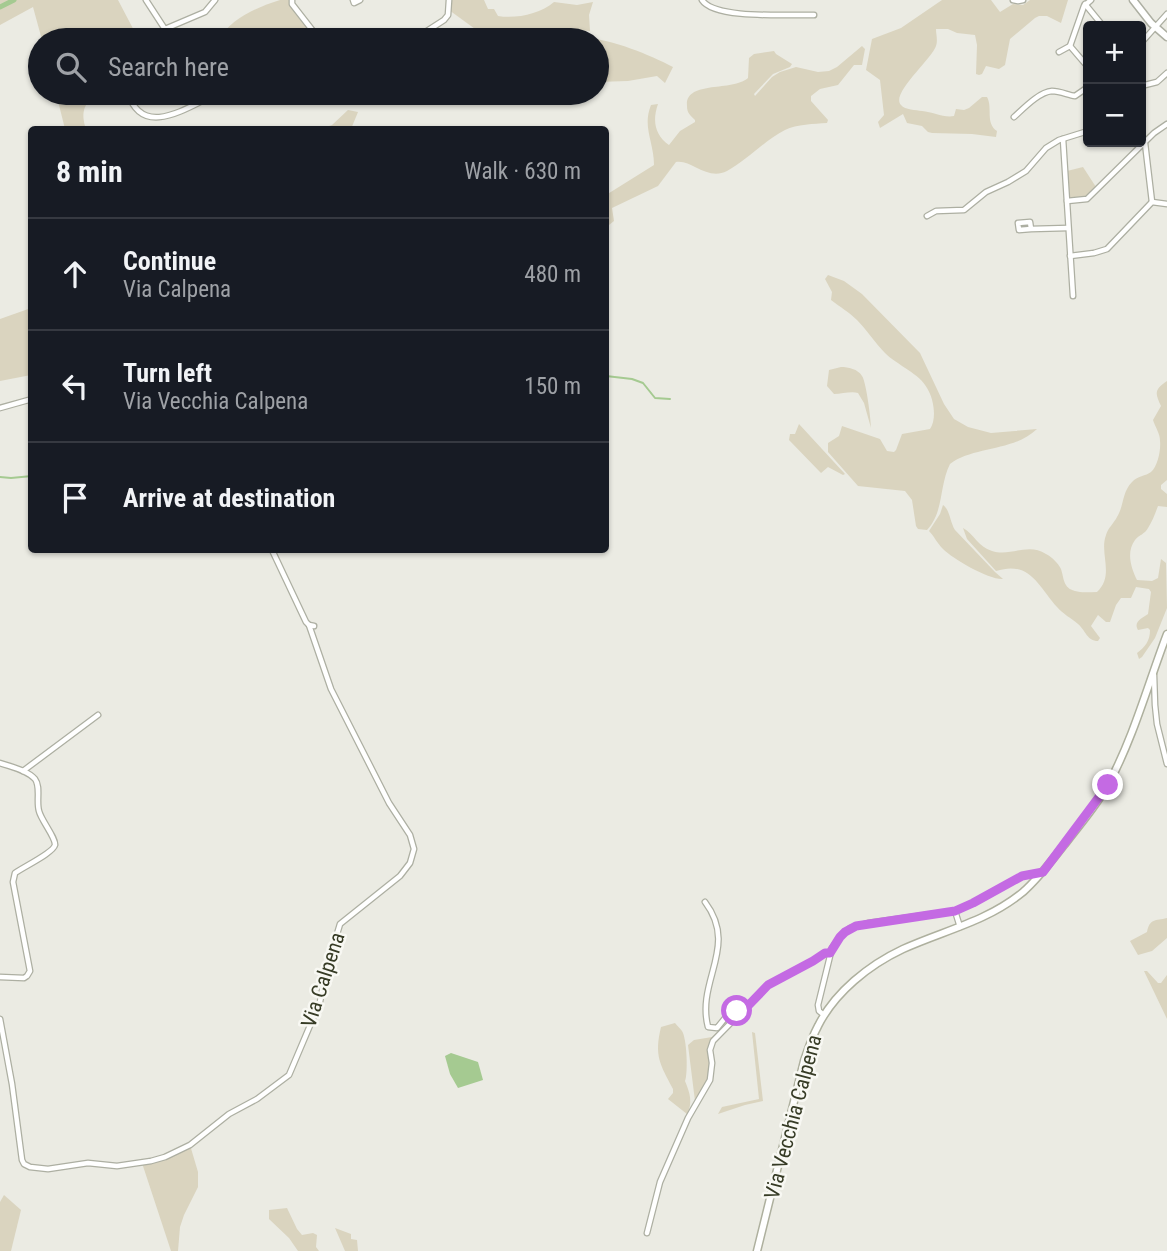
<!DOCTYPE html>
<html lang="en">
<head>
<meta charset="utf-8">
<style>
  :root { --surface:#171b24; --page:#20242c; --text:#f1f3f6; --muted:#9ea1a6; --line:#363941 }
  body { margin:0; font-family:"Roboto Condensed",sans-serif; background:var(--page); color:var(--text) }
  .controls { position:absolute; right:21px; top:21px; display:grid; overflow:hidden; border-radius:7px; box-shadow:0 2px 5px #0004 }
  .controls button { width:63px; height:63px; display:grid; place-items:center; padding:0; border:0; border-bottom:2px solid var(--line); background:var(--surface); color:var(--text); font:35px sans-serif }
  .stop { position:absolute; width:21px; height:21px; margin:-16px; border:5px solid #c46ae3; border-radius:50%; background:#fff }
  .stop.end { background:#c46ae3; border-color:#fff; box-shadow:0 2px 7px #0008 }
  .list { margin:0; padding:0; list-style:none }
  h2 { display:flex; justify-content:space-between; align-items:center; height:91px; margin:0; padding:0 28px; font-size:30px }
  h2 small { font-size:23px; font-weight:400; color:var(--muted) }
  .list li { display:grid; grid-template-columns:46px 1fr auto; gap:21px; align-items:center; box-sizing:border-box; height:112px; padding:0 28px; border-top:2px solid var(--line) }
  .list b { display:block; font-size:26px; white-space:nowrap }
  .list p { margin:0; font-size:23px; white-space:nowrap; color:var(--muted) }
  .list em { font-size:23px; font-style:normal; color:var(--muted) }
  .icon { flex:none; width:38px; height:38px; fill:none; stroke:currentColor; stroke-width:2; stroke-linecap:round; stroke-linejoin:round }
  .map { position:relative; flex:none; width:1167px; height:1251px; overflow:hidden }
  .search { position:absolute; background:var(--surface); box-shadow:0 2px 5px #0004; left:28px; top:28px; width:581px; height:77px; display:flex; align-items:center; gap:18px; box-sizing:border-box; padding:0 24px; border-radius:38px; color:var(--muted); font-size:26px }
  .panel { position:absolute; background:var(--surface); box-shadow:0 2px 5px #0004; left:28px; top:126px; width:581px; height:427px; border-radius:7px }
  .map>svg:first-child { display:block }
  .green { fill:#dad4bf }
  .water { fill:#a5ca91 }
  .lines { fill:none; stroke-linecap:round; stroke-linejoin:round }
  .stream { stroke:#a5ca91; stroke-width:2 }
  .canal { stroke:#a5ca91; stroke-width:5 }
  .minor-casing { stroke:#adafa2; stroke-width:7 }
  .tertiary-casing { stroke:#adafa2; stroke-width:9 }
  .secondary-casing { stroke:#aeb09e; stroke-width:9 }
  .minor { stroke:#fff; stroke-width:4.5 }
  .tertiary { stroke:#fff; stroke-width:6 }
  .secondary { stroke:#fff; stroke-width:6 }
  .route { stroke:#c46ae3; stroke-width:9 }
  .labels { text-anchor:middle; stroke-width:5; stroke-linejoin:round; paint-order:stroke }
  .street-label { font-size:21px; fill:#363b25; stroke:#f8f8f3 }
</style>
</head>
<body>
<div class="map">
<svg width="1167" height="1251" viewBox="0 0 1167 1251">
  <rect width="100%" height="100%" fill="#ebebe3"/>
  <!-- green -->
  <g class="green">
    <polygon points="0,0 118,0 139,40 42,40 33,7 0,25"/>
    <path d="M280,0H290L314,33L303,40H218C232,18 255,8 280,0Z"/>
    <path d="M449,0H484L488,9H494L498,16C516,19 540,14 554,2L577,5L593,2L589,15L590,31L568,29L547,35L545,38L546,40H480L482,34L449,10Z"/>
    <path d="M942,0H991L1000,12L1013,4L1023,5L1030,0H1068L1061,23L1047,16H1039L1035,18L1010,39L1005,65L999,69L986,66L982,74L979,75L976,74L977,45L975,35L957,33L948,29H936C936,34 938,41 936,46C932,59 890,94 901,105C905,110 916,110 922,111C933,112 944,118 954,116L956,109L964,110L969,108L982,97H987C993,108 985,123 997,131L996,137L972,134L932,133L928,132L922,126L907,123L903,114L880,128L878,122L884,115L880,80L866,70L872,39L901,28Z"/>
    <path d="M585,38C612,39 650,55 673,67L665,83L657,76L628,81L597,82V40H584Z"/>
    <path d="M862,46L865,49L862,65H854L838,85L820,89L811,96V101L828,120L827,123C814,124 797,124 785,130C765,140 746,161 727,171C707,181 691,159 676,162L658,186L612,208L614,221L609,225L606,223V195L654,165C654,142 642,127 651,105L658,104C652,121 655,135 669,145L680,131L695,122V120C690,115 687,113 687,106C685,80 732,92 748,78L749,58L754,54L774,51L776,54L792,64L790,67L773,74L754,94L755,96L772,77L780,72L796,67L818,72L829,71L837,67Z"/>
    <path d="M56,93H95C83,106 81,113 86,129H65Z"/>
    <polygon points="348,110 358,112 351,129 320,129 332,125"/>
    <polygon points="1083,167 1096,187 1084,198 1069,199 1067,171"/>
    <path d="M828,275L844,281L862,294L920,353L944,404L954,419L968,427L991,433L1037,429C1013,452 974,446 950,464C939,486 944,512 927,530L918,529L916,526L912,500L905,491L858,486L828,452V443L839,436L842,426L880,439L887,451L894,452L896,450L902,434L930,429C937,419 934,399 927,388C920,374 897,365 885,353C875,343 867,330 857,320C849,312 840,307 831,300L832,292L825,279Z"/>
    <polygon points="31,308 31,375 0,381 0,319"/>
    <path d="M841,367C848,367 858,369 862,376C866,381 871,419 871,428L864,403L858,393C851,391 842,394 834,394L827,386L829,370Z"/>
    <path d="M1167,381V480L1161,485V489L1167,494V507L1158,506C1155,514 1152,522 1148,528C1145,534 1139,535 1135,540C1126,552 1131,568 1137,580L1152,581L1158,578L1161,559L1166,563L1167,608L1155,638L1142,657L1139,659L1137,653C1145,647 1150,641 1150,630L1148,628L1138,630C1133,622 1142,618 1148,614L1151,592L1149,589L1136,587L1131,598H1121L1116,605L1110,622H1106L1098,615L1091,626L1100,638L1098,641C1087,641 1086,631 1078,624C1071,618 1063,614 1057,607C1038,586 1030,560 996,571L967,539L963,528C974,534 978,547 992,551C1011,557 1028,542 1046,554C1052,557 1058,563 1061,569C1064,578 1063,588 1075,591C1081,593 1090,592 1097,592C1115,575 1099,554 1106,535C1108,528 1114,523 1117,517C1124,506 1122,492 1132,482C1137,476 1146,476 1151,472C1158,466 1161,449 1160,441C1160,433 1155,427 1153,420L1161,406C1155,393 1154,390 1167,381Z"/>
    <polygon points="799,424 845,474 843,475 828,467 821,473 789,440 790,434 795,434"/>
    <path d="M943,505C950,510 950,522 955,530L995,572L1003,579C989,580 953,559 943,549C937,543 934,536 929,531L940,514Z"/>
    <path d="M1167,918V938L1152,951L1138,955L1130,941L1147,932C1150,918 1155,921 1167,918Z"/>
    <polygon points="1144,971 1147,971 1158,983 1161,983 1167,975 1167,1019"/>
    <polygon points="734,1016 736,1016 711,1044 710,1079 694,1108 695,1101 688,1045 694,1040 712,1037"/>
    <path d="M675,1023C677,1026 680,1028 682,1031C687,1039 688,1073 685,1081C690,1093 693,1103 687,1114L668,1099L673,1093V1089C660,1064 654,1056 661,1027Z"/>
    <polygon points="752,1032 755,1033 763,1101 745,1105 718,1114 722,1107 759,1099"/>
    <polygon points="190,1145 198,1172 198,1187 184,1215 180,1227 178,1251 171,1251 142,1163 151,1161"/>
    <polygon points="4,1195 21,1210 11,1251 0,1251 0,1202"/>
    <polygon points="287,1208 297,1229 302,1235 313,1233 317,1235 316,1247 319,1251 298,1251 289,1238 269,1219 269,1210"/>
    <polygon points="335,1228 351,1234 351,1239 357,1240 358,1251 345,1251"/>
  </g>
  <!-- water -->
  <polygon class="water" points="451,1053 478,1062 483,1080 458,1088 450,1074 445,1056"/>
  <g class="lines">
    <!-- stream -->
    <g class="stream">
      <polyline points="606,376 632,379 643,383 655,398 670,399"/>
      <polyline points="0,477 11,478 32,476"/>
    </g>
    <!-- canal -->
    <polyline class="canal" points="0,7 14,0"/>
    <!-- minor casing -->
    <g class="minor-casing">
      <g id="minor">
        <polyline points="146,0 172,40"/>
        <polyline points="292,0 292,4 320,40"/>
        <polyline points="353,0 354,3 360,0"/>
        <path d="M702,0C715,20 791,14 814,15"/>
        <polyline points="1013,0 1018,1 1023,0"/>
        <polyline points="1085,4 1103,26"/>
        <polyline points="152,40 165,29 205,12 215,0"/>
        <polyline points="413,40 444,20 448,15 449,0"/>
        <polyline points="1141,43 1167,14"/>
        <polyline points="1070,46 1088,67"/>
        <polyline points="1059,52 1070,46 1084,6 1091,0"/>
        <polyline points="1141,86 1157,82 1167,73"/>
        <path d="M128,93C143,141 190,105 219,93"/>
        <polyline points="345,96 351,93"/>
        <path d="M1014,117C1024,108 1039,92 1052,91C1060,91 1068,95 1075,96L1088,87"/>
        <polyline points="1063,139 1073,296"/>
        <polyline points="1145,143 1152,202"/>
        <polyline points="1067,201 1087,199 1154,133 1167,124"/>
        <polyline points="927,216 936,211 964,210 986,192 1008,182 1026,171 1046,148 1059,140 1088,131"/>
        <polyline points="1031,229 1019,230 1018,223 1030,222 1031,229 1068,228"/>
        <polyline points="1070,256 1094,253 1107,249 1152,202 1167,204"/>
        <polyline points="0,408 32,399"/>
        <polyline points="272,550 306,622 309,625 314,626"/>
        <polyline points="1154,675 1155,705 1157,724 1167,764"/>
        <path d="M0,763C11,767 27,770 35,779C41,787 36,801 39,811C41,820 56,838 55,845C53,853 23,867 15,873L13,882L30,971L27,976L24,978L0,977"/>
        <polyline points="23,771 98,715"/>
        <path d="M705,902C739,947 696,980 708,1027L717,1028L730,1012H742"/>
        <polyline points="955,911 960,927"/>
        <polyline points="824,1015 819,1011 818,1005 832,948 840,937 850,928 868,923 955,911 973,903 1022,876 1042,872"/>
        <polyline points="0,1019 12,1084 22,1160 24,1164 30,1167 48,1169 88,1163 117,1166 151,1161 165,1157 190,1145 229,1114 257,1099 289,1075 320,1002 325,974 340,924 400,876 410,863 414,849 410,835 389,803 331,689 309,625"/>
        <polyline points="647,1233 660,1182 688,1118 710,1080 712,1063 710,1050 713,1041 768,985 813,961 825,953 830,952"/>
      </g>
    </g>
    <!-- tertiary casing -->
    <g class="tertiary-casing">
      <polyline id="tertiary" points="1133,0 1151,23 1167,37"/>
    </g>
    <!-- secondary casing -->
    <g class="secondary-casing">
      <path id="secondary" d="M757,1251L804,1061C808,1049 812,1037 818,1026C835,992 869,965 903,949C945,930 986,922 1023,892C1039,878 1052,860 1065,844C1080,824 1097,805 1109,783C1134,736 1148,684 1167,634"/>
    </g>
    <!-- minor -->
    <use href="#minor" class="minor"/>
    <!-- tertiary -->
    <use href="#tertiary" class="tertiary"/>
    <!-- secondary -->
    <use href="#secondary" class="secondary"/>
  </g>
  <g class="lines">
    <!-- route -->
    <polyline class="route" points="737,1011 742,1012 768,985 813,961 825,953 830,953 840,937 845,932 856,926 955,911 973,903 1022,876 1043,872 1108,785"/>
  </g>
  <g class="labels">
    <!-- street labels -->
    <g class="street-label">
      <text transform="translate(323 980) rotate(-72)" y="7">Via Calpena</text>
      <text transform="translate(793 1117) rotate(-75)" y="7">Via Vecchia Calpena</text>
    </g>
  </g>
</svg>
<div class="controls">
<button>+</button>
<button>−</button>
</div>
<div class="stop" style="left:737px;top:1011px"></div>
<div class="stop end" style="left:1108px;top:785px"></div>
<div class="search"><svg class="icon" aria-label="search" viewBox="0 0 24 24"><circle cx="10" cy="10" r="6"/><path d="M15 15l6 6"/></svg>Search here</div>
<section class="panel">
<h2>8 min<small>Walk · 630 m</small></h2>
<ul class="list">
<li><svg class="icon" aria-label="ahead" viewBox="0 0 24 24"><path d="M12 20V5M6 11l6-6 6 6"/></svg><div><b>Continue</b><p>Via Calpena</p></div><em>480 m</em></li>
<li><svg class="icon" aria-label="left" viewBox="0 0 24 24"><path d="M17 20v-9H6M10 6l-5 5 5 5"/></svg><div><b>Turn left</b><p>Via Vecchia Calpena</p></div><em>150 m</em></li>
<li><svg class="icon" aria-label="arrive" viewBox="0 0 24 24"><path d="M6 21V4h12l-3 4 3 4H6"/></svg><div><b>Arrive at destination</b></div></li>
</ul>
</section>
</div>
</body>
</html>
